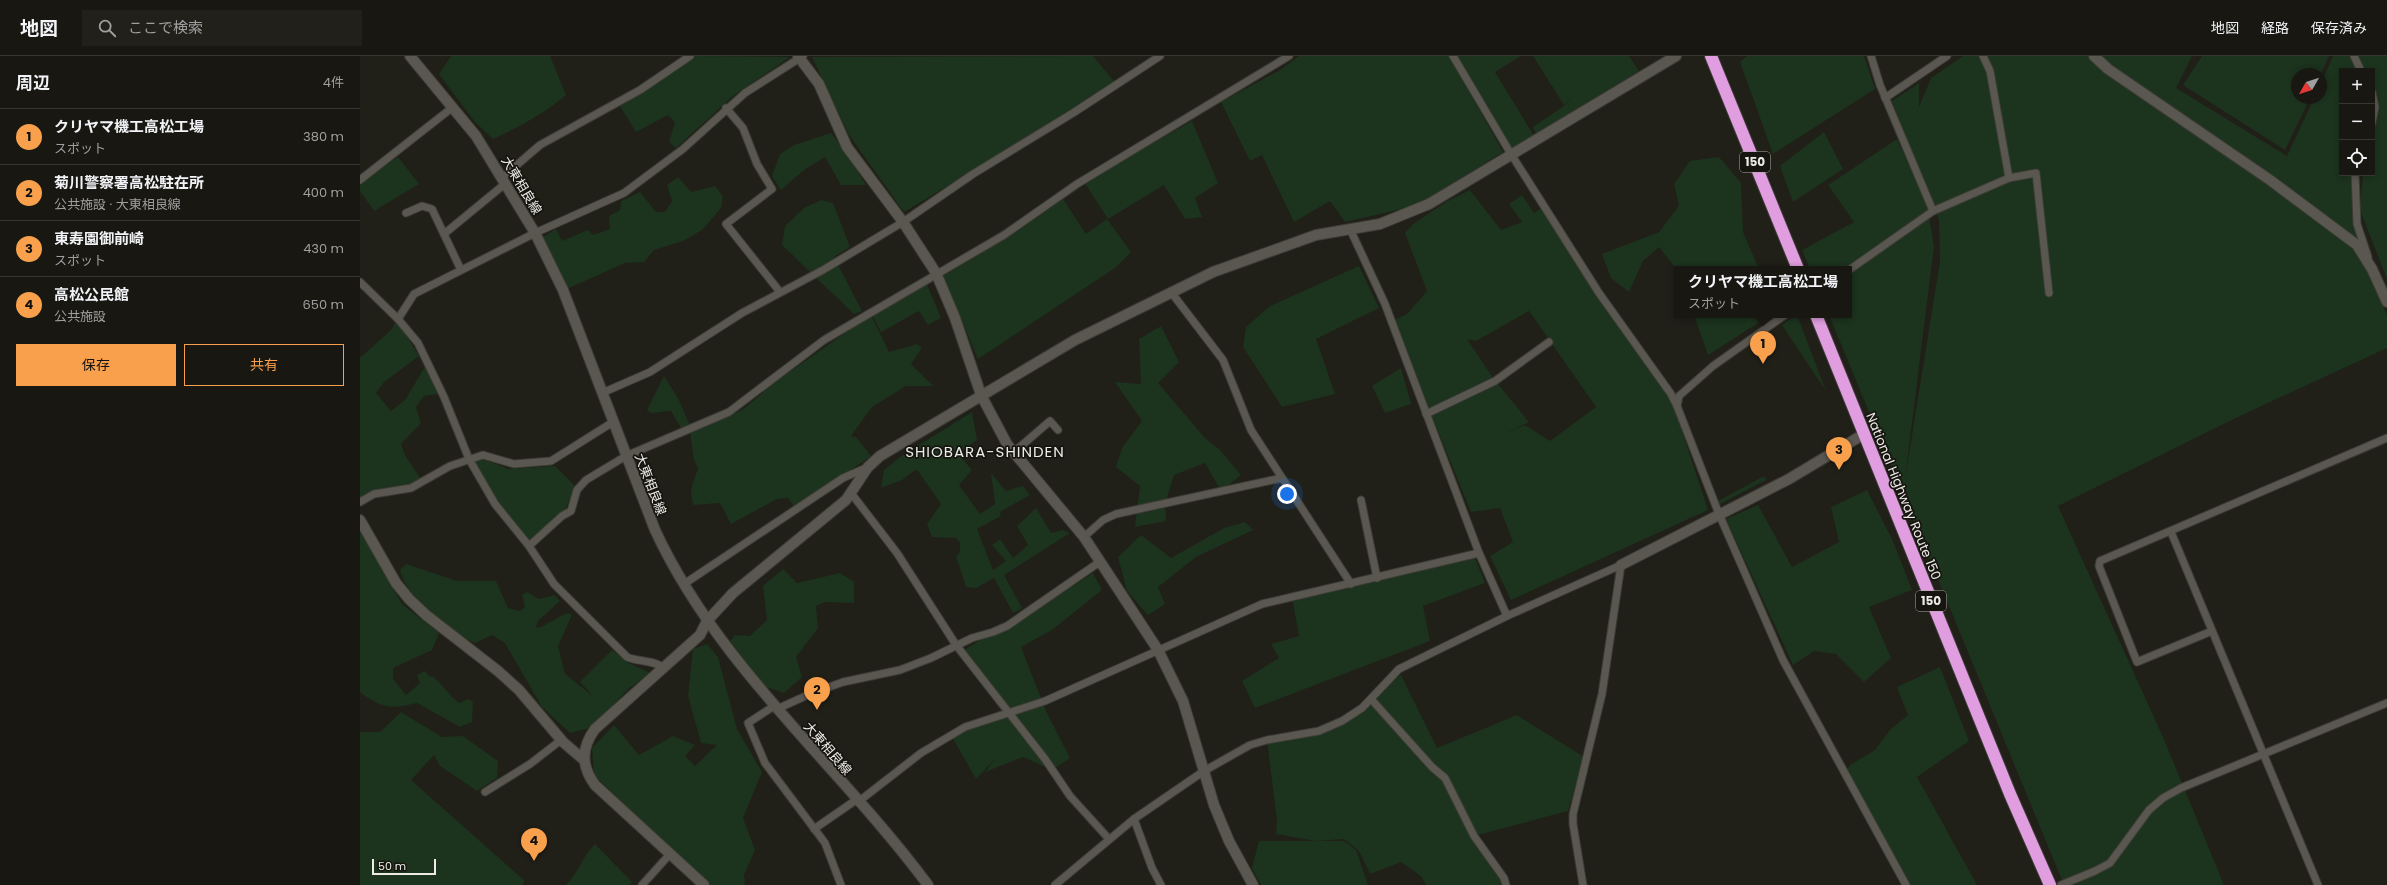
<!DOCTYPE html>
<html lang="ja">
<head>
<meta charset="utf-8">
<style>
  :root { --surface:#181712; --page:#21201b; --text:#f1f3f6; --muted:#9f9f9f; --line:#363632; --accent:#f8a04b }
  body { margin:0; font-family:Poppins,"Noto Sans JP",sans-serif; background:var(--page); color:var(--text) }
  .controls { position:absolute; right:12px; top:12px; display:grid; overflow:hidden; border-radius:0px; box-shadow:0 2px 6px #0003 }
  .controls button { width:36px; height:36px; display:grid; place-items:center; padding:0; border:0; border-bottom:1px solid var(--line); background:var(--surface); color:var(--text); font:20px sans-serif }
  .compass { position:absolute; left:1931px; top:12px; width:36px; height:36px; border-radius:50%; background:var(--surface); box-shadow:0 2px 6px #0003; rotate:231deg }
  .scale { position:absolute; left:12px; bottom:10px; width:64px; box-sizing:border-box; padding-left:4px; border:2px solid #ecebe7; border-top:0; font-size:11px; line-height:14px; white-space:nowrap; color:#ecebe7; -webkit-text-stroke:3px #17150f; paint-order:stroke }
  .you { position:absolute; left:927px; top:438px; width:14px; height:14px; margin:-10px; border:3px solid #fff; border-radius:50%; background:#1a73e8; box-shadow:0 0 0 6px #1a73e833 }
  .badge { display:grid; place-items:center; width:26px; height:26px; border-radius:50%; background:var(--accent); color:#111; font-size:13px; font-weight:700 }
  .pin { position:absolute; translate:-50% -33px; filter:drop-shadow(0 1px 2px #0008) }
  .pin::after { content:''; position:absolute; top:21px; width:14px; height:12px; background:inherit; clip-path:polygon(0 0,100% 0,50% 100%) }
  .popup { position:absolute; left:1314px; top:210px; width:178px; height:52px; box-sizing:border-box; display:grid; place-content:center; border-radius:0px; background:var(--surface); filter:drop-shadow(0 1px 3px #0005); font-size:13px; white-space:nowrap; color:var(--muted) }
  .popup b { font-size:15px; color:var(--text) }
  .popup::after { content:''; position:absolute; left:50%; top:100%; margin-left:-8px; border:8px solid transparent; border-top-color:var(--surface) }
  .list { margin:0; padding:0; list-style:none }
  h2 { display:flex; justify-content:space-between; align-items:center; height:52px; margin:0; padding:0 16px; font-size:17px }
  h2 small { font-size:13px; font-weight:400; color:var(--muted) }
  .list li { display:grid; grid-template-columns:26px 1fr auto; gap:12px; align-items:center; box-sizing:border-box; height:56px; padding:0 16px; border-top:1px solid var(--line) }
  .list b { display:block; font-size:15px; white-space:nowrap }
  .list p { margin:0; font-size:13px; white-space:nowrap; color:var(--muted) }
  .list em { font-size:13px; font-style:normal; color:var(--muted) }
  .actions { display:flex; gap:8px; padding:12px 16px }
  .actions a { flex:1; padding:9px 0; border:1px solid var(--accent); border-radius:0px; text-align:center; font-size:14px; color:var(--accent) }
  .actions .main { background:var(--accent); color:#111 }
  .icon { flex:none; width:22px; height:22px; fill:none; stroke:currentColor; stroke-width:2; stroke-linecap:round; stroke-linejoin:round }
  .map { position:relative; flex:none; width:2027px; height:829px; overflow:hidden }
  header { display:flex; align-items:center; gap:24px; box-sizing:border-box; height:56px; padding:0 20px; background:var(--surface); border-bottom:1px solid var(--line) }
  header strong { font-size:19px }
  nav { display:flex; gap:22px; margin-inline-start:auto; font-size:14px }
  .search { width:280px; height:36px; background:var(--page); display:flex; align-items:center; gap:10px; box-sizing:border-box; padding:0 14px; border-radius:0px; color:var(--muted); font-size:15px }
  main { display:flex }
  aside { flex:1; background:var(--surface) }
  .map>svg:first-child { display:block }
  .green { fill:#1c331e; fill-rule:evenodd }
  .lines { fill:none; stroke-linecap:round; stroke-linejoin:round }
  .street-casing { stroke:#3c3b36; stroke-width:9 }
  .secondary-casing { stroke:#3c3b36; stroke-width:12 }
  .highway-casing { stroke:#3c3b36; stroke-width:14 }
  .street { stroke:#59574f; stroke-width:7 }
  .secondary { stroke:#59574f; stroke-width:10 }
  .highway { stroke:#e09ddf; stroke-width:12 }
  .labels { text-anchor:middle; stroke-width:3.5; stroke-linejoin:round; paint-order:stroke }
  .shield { fill:#17150f; stroke:#acaba6; stroke-width:1 }
  .shield-label { font-size:12px; font-weight:bold; fill:#ecebe7 }
  .street-label { font-size:13px; fill:#ecebe7; stroke:#17150f }
  .quarter-label { font-size:15px; letter-spacing:1px; fill:#ecebe7; stroke:#17150f }
</style>
</head>
<body>
<header>
<strong>地図</strong>
<div class="search"><svg class="icon" aria-label="search" viewBox="0 0 24 24"><circle cx="10" cy="10" r="6"/><path d="M15 15l6 6"/></svg>ここで検索</div>
<nav><a>地図</a><a>経路</a><a>保存済み</a></nav>
</header>
<main>
<aside>
<h2>周辺<small>4件</small></h2>
<ul class="list">
<li><span class="badge">1</span><div><b>クリヤマ機工高松工場</b><p>スポット</p></div><em>380 m</em></li>
<li><span class="badge">2</span><div><b>菊川警察署高松駐在所</b><p>公共施設 · 大東相良線</p></div><em>400 m</em></li>
<li><span class="badge">3</span><div><b>東寿園御前崎</b><p>スポット</p></div><em>430 m</em></li>
<li><span class="badge">4</span><div><b>高松公民館</b><p>公共施設</p></div><em>650 m</em></li>
</ul>
<div class="actions"><a class="main">保存</a><a>共有</a></div>
</aside>
<div class="map">
<svg width="2027" height="829" viewBox="0 0 2027 829">
  <rect width="100%" height="100%" fill="#201f18"/>
  <!-- green -->
  <g class="green">
    <path d="M91,0H190L206,39C184,58 159,71 133,83L114,65L79,18Z"/>
    <polygon points="335,0 430,1 373,40 316,92 309,86 315,66 308,59 276,76 260,50"/>
    <polygon points="733,0 757,29 544,156 489,79 452,1"/>
    <polygon points="939,0 1089,0 1143,96 1055,150 985,166 970,145 934,166 902,99 890,105 861,46 920,14"/>
    <polygon points="1097,0 1161,0 1135,16 1174,80 1155,92 1149,90"/>
    <polygon points="1173,0 1269,0 1279,15 1176,78 1173,71 1204,50 1214,40 1204,49"/>
    <polygon points="1387,0 1504,0 1515,33 1413,98 1380,6"/>
    <polygon points="1603,0 1832,0 1816,32 1927,100 1954,42 1961,42 1961,27 1973,0 2027,0 2027,223 2000,154 2003,117 2012,117 2012,74 2016,67 2014,45 2012,65 2012,15 1982,15 1982,117 1991,117 2000,196 2027,259 2027,292 1882,359 1698,450 1803,681 1864,829 1704,829 1469,259 1489,259 1489,213 1450,213 1442,194 1494,166 1468,129 1537,83 1567,149 1574,190 1545,423 1580,205 1579,164 1532,45 1559,27 1559,51 1571,22"/>
    <polygon points="1842,0 1969,0 1961,18 1937,18 1937,42 1950,42 1925,94 1823,29"/>
    <polygon points="832,65 858,127 835,142 842,161 825,163 804,129 748,163 724,126"/>
    <polygon points="1464,76 1483,113 1433,146 1420,110"/>
    <polygon points="471,77 488,99 506,129 481,129 465,101 444,114 421,134 412,120 420,98 434,89"/>
    <polygon points="38,101 59,128 14,155 0,135 0,127"/>
    <polygon points="1359,101 1381,127 1383,176 1399,213 1317,214 1299,191 1283,205 1269,236 1251,222 1242,198 1299,176 1319,150 1314,128 1330,105"/>
    <path d="M318,121L331,136L355,130L363,140L361,152L342,174L323,185L294,194L284,206L265,207L209,232C198,221 203,221 198,210C193,200 187,192 183,181L196,173L202,185L228,174L233,179L250,173L249,160L260,154L261,145L280,136L296,156H305L312,145L307,129Z"/>
    <path d="M1110,134L1141,174L1162,166L1149,148L1162,139L1174,157L1183,151L1189,159L1313,348L1348,454L1151,544L1130,500L1153,486L1140,452L1111,456L1033,265L1047,258L1067,235L1045,177L1053,168L1086,146ZM1169,255L1236,351L1190,385L1165,369L1146,377L1169,366L1133,322L1107,283L1116,285Z"/>
    <polygon points="703,143 726,178 747,163 771,196 755,212 618,303 583,220 650,180"/>
    <polygon points="461,144 473,147 490,191 474,201 502,255 494,258 422,189 425,170 444,152"/>
    <polygon points="999,210 1019,252 956,283 975,338 922,351 883,291 886,271 910,250"/>
    <polygon points="566,226 581,262 568,269 559,255 521,276 512,259"/>
    <path d="M511,259L529,296L557,288L562,292L551,308L573,330H546L512,351L491,380L496,381L511,400L435,452L428,442L417,443L371,468L360,447L334,449C328,436 333,426 338,413L334,404L330,377L382,354L418,324Z"/>
    <polygon points="1334,259 1406,259 1406,262 1348,299"/>
    <polygon points="1435,259 1437,259 1466,335 1422,269"/>
    <polygon points="37,265 59,300 24,326 16,337 31,355 45,344 66,309 78,338 64,340 56,351 61,367 41,388 45,399 62,425 0,445 0,302 30,275"/>
    <polygon points="801,270 819,306 798,327 845,382 860,394 881,419 861,435 845,407 814,419 805,448 806,465 775,471 780,430 756,411 762,392 782,365 755,326 781,328 779,283"/>
    <polygon points="1041,312 1051,348 1025,357 1012,330"/>
    <polygon points="304,320 319,344 330,370 321,372 311,355 291,357 287,354"/>
    <polygon points="612,356 617,384 598,398 612,414 599,429 620,458 635,448 631,417 646,435 663,430 670,439 640,456 641,460 617,473 633,514 646,505 632,489 640,483 653,502 668,489 657,470 676,452 691,477 702,474 710,477 644,519 662,552 653,557 634,522 616,532 606,531 596,500 600,496 600,487 596,482 572,481 567,468 581,448 558,415 555,414 542,424 521,432 524,414 540,401"/>
    <polygon points="119,404 126,404 148,413 195,410 215,430 204,457 169,490 137,448 114,407"/>
    <polygon points="1404,420 1406,424 1360,448 1358,445"/>
    <polygon points="1507,434 1533,485 1552,534 1509,551 1531,602 1504,626 1476,598 1454,595 1433,609 1366,463 1398,449 1432,511 1479,486 1471,451"/>
    <polygon points="885,466 893,474 836,501 798,531 805,548 788,559 767,535 758,501 781,479 811,502 864,472"/>
    <path d="M0,475L42,548L79,577L72,594L33,612V623L46,639L60,627L57,619L65,615L70,621L72,620C83,628 88,639 99,647L108,643L113,646L112,666L100,671L57,647C31,653 22,653 0,636Z"/>
    <polygon points="1115,502 1125,527 1063,550 1070,585 895,652 882,625 919,602 911,588 939,580 932,542"/>
    <path d="M46,508L97,525H136L148,552L160,555L165,551L162,539L167,536L179,543L194,539L200,545L178,565L176,572C185,571 198,560 208,557L212,559L198,590L205,618L233,640L220,626L252,594L269,607L290,617L268,633L233,671L210,677L182,651L145,587L132,579L115,587C89,576 46,542 40,514Z"/>
    <polygon points="423,513 437,527 480,517 494,526 494,547 465,546 456,550 458,572 436,601 442,621 424,637 404,630 370,585 375,579 390,580 407,564 403,530"/>
    <polygon points="733,517 742,534 692,574 661,591 686,655 710,702 692,714 663,701 625,716 636,702 616,723 591,679 649,657 601,596 625,581 663,562"/>
    <polygon points="347,588 358,601 377,673 402,716 383,762 395,794 384,819 385,829 345,829 345,825 234,719 232,692 254,669 279,699 313,680 335,689 325,700 335,710 357,689 341,687 328,640 333,593"/>
    <polygon points="1580,611 1609,685 1557,721 1617,829 1549,829 1487,714 1490,709 1515,694 1530,674 1548,659 1537,631"/>
    <polygon points="1041,619 1077,692 1157,659 1224,701 1208,755 1114,780 1139,815 1143,829 1066,829 1061,820 1041,806 1010,818 999,795 984,783 956,785 916,778 917,765 907,684 967,672"/>
    <polygon points="41,656 82,681 103,680 138,705 137,722 117,735 80,710 74,699 51,724 165,825 162,829 0,829 0,676 20,676"/>
    <polygon points="899,785 984,785 996,794 1008,829 901,829 892,812"/>
    <path d="M235,788L272,826L270,829H206C218,817 222,801 235,788Z"/>
  </g>
  <g class="lines">
    <!-- street casing -->
    <g class="street-casing">
      <g id="street">
        <polyline points="1093,0 1151,98 1239,237 1311,338 1317,350"/>
        <polyline points="1511,0 1520,29 1573,155"/>
        <polyline points="1623,0 1630,15 1649,122"/>
        <polyline points="1994,0 2001,15"/>
        <polyline points="2012,36 2015,51 2012,67"/>
        <polyline points="1525,42 1587,0"/>
        <polyline points="366,52 383,72 397,108 412,133 366,168 420,236"/>
        <polyline points="1995,117 1997,168 2008,201"/>
        <polyline points="143,121 180,89 280,34 330,0"/>
        <polyline points="0,124 93,51"/>
        <polyline points="46,157 62,150 72,153 101,214"/>
        <polyline points="990,173 1025,248 1119,497 1147,560"/>
        <polyline points="84,178 146,127"/>
        <polyline points="1489,214 1573,155 1649,122 1676,117 1689,237"/>
        <path d="M0,226L38,263L58,287L84,341L109,403L135,448L169,490L194,528L267,601C278,606 295,604 303,612"/>
        <polyline points="811,236 863,304 891,374 991,528"/>
        <polyline points="1425,259 1353,310 1319,340 1317,350 1359,458 1423,604 1546,829"/>
        <polyline points="38,263 54,238 175,177 264,137 323,93 385,37 443,0"/>
        <polyline points="242,337 290,316 382,257 463,214 543,166 613,118 713,57 800,0"/>
        <polyline points="1066,358 1135,325 1189,286"/>
        <polyline points="654,396 690,365 698,374"/>
        <polyline points="491,437 537,497 596,589 685,703 710,740 749,783"/>
        <polyline points="1001,444 1017,522"/>
        <polyline points="0,446 14,438 51,432 90,410 123,399 154,408 191,405 253,366"/>
        <polyline points="1811,476 1958,829"/>
        <polyline points="724,481 743,464 756,458 922,422"/>
        <polyline points="169,490 202,460 211,455 217,434 226,424 266,400 369,356 464,284 644,179 717,128 929,0"/>
        <polyline points="324,528 483,422 508,411"/>
        <polyline points="1852,575 1777,606 1739,510 1740,505 2027,382"/>
        <polyline points="1011,643 1072,711 1085,722 1114,780 1144,822 1146,829"/>
        <polyline points="414,650 388,667 405,707 465,787 481,829"/>
        <polyline points="417,653 450,638 483,626 540,614 571,602 612,582 633,576 647,570 741,505"/>
        <polyline points="125,736 170,708 201,684"/>
        <polyline points="498,746 561,697 605,671 685,645 902,548 1119,497"/>
        <polyline points="774,763 792,812 801,829"/>
        <polyline points="454,773 496,744"/>
        <polyline points="282,829 310,798"/>
        <polyline points="695,829 774,763 844,715 890,689 907,684 959,675 982,665 1002,652 1039,613 1147,560 1261,509 1242,638 1213,758 1213,768 1223,829"/>
        <polyline points="1701,829 1735,815 1750,807 1789,754 1803,742 1821,732 2027,647"/>
      </g>
    </g>
    <!-- secondary casing -->
    <g class="secondary-casing">
      <g id="secondary">
        <path d="M50,0L116,80L175,177L203,234L295,474C359,612 479,709 568,829"/>
        <polyline points="438,0 459,28 487,91 543,166 576,217 595,262 621,339 647,388 724,481 798,594 823,645 854,749 869,785 893,829"/>
        <polyline points="1734,0 1748,13 1910,124 1997,189 2012,213 2027,246"/>
        <polyline points="0,464 36,527 49,543 66,559 138,615 159,634 203,686 224,704"/>
        <polyline points="1261,509 1429,423 1504,378"/>
        <path d="M344,829L235,729C221,710 221,692 235,673L340,579L347,565L373,537L486,444L508,411L520,400L715,284L853,216L956,179L1020,168L1069,148L1316,0"/>
      </g>
    </g>
    <!-- highway casing -->
    <g class="highway-casing">
      <g id="highway">
        <polyline points="1351,0 1438,213"/>
        <polyline points="1456,259 1650,738 1690,829"/>
      </g>
    </g>
    <!-- street -->
    <use href="#street" class="street"/>
    <!-- secondary -->
    <use href="#secondary" class="secondary"/>
    <!-- highway -->
    <use href="#highway" class="highway"/>
  </g>
  <g class="labels">
    <!-- shield labels -->
    <g class="shield">
      <rect x="1380" y="96" width="30" height="20" rx="3"/>
      <rect x="1556" y="535" width="30" height="20" rx="3"/>
    </g>
    <g class="shield-label">
      <text x="1395" y="110">150</text>
      <text x="1571" y="549">150</text>
    </g>
    <!-- street labels -->
    <g class="street-label">
      <text transform="translate(162 129) rotate(59)" y="5">大東相良線</text>
      <text transform="translate(291 428) rotate(69)" y="5">大東相良線</text>
      <text transform="translate(1544 440) rotate(68)" y="5">National Highway Route 150</text>
      <text transform="translate(468 692) rotate(49)" y="5">大東相良線</text>
    </g>
    <!-- quarter labels -->
    <g class="quarter-label">
      <text x="625" y="401">SHIOBARA-SHINDEN</text>
    </g>
  </g>
</svg>
<div class="controls">
<button>+</button>
<button>−</button>
<button><svg class="icon" aria-label="locate" viewBox="0 0 24 24"><circle cx="12" cy="12" r="6"/><path d="M12 2v4M12 18v4M2 12h4M18 12h4"/></svg></button>
</div>
<svg class="compass" viewBox="-18 -18 36 36"><path d="M0-13l5 13h-10z" fill="#e53935"/><path d="M0 13l5-13h-10z" fill="#9f9f9f"/></svg>
<div class="scale">50 m</div>
<div class="you"></div>
<div class="pin badge" style="left:1403px;top:308px">1</div>
<div class="popup"><b>クリヤマ機工高松工場</b>スポット</div>
<div class="pin badge" style="left:457px;top:654px">2</div>
<div class="pin badge" style="left:1479px;top:414px">3</div>
<div class="pin badge" style="left:174px;top:805px">4</div>
</div>
</main>
</body>
</html>
